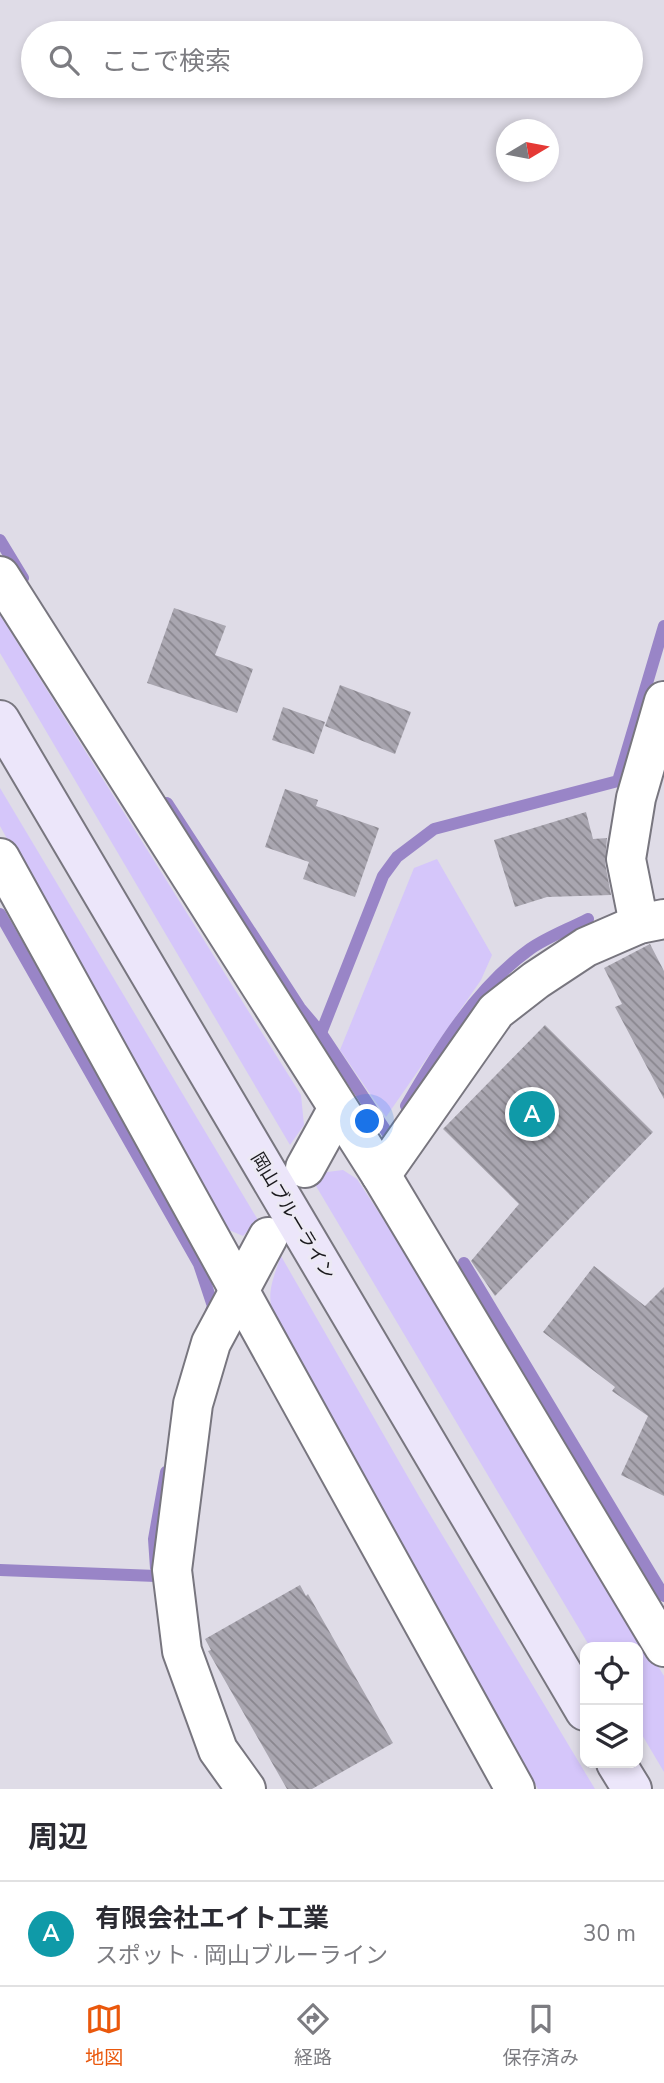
<!DOCTYPE html>
<html lang="ja">
<head>
<meta charset="utf-8">
<style>
  :root { --surface:#fff; --page:#f2f2f3; --text:#2b2b33; --muted:#7c7c81; --line:#e1e1e2; --accent:#ea580c }
  body { margin:0; font-family:"Nunito Sans","Noto Sans JP",sans-serif; background:var(--page); color:var(--text) }
  .controls { position:absolute; right:21px; bottom:21px; display:grid; overflow:hidden; border-radius:14px; box-shadow:0 4px 10px #0003 }
  .controls button { width:63px; height:63px; display:grid; place-items:center; padding:0; border:0; border-bottom:2px solid var(--line); background:var(--surface); color:var(--text); font:35px sans-serif }
  .compass { position:absolute; left:496px; top:119px; width:63px; height:63px; border-radius:50%; background:var(--surface); box-shadow:0 4px 10px #0003; rotate:80deg }
  .you { position:absolute; left:368px; top:1122px; width:24px; height:24px; margin:-18px; border:5px solid #fff; border-radius:50%; background:#1a73e8; box-shadow:0 0 0 10px #1a73e833 }
  .badge { display:grid; place-items:center; width:46px; height:46px; border-radius:50%; background:var(--accent); color:#fff; font-size:23px; font-weight:700 }
  .pin { position:absolute; translate:-50% -50%; border:4px solid #fff; box-shadow:0 2px 7px #0006 }
  .list { margin:0; padding:0; list-style:none }
  h2 { display:flex; justify-content:space-between; align-items:center; height:91px; margin:0; padding:0 28px; font-size:30px }
  h2 small { font-size:23px; font-weight:400; color:var(--muted) }
  .list li { display:grid; grid-template-columns:46px 1fr auto; gap:21px; align-items:center; box-sizing:border-box; height:105px; padding:0 28px; border-top:2px solid var(--line) }
  .list b { display:block; font-size:26px; white-space:nowrap }
  .list p { margin:0; font-size:23px; white-space:nowrap; color:var(--muted) }
  .list em { font-size:23px; font-style:normal; color:var(--muted) }
  .icon { flex:none; width:38px; height:38px; fill:none; stroke:currentColor; stroke-width:2; stroke-linecap:round; stroke-linejoin:round }
  .map { position:relative; flex:none; width:664px; height:1789px; overflow:hidden }
  .search { position:absolute; background:var(--surface); box-shadow:0 4px 10px #0003; left:21px; right:21px; top:21px; height:77px; display:flex; align-items:center; gap:18px; box-sizing:border-box; padding:0 24px; border-radius:38px; color:var(--muted); font-size:26px }
  .sheet { height:196px; background:var(--surface) }
  nav { display:flex; justify-content:space-around; align-items:center; box-sizing:border-box; height:98px; border-top:2px solid var(--line); background:var(--surface); font-size:19px; color:var(--muted) }
  nav a { display:grid; justify-items:center; gap:4px }
  nav .on { color:var(--accent) }
  .map>svg:first-child { display:block }
  .grass { fill:#d5c6fa }
  .lines { fill:none; stroke-linecap:round; stroke-linejoin:round }
  .stream { stroke:#9985c7; stroke-width:12 }
  .building { fill:url(#building-back-hatch) }
  .street-casing { stroke:#78767f; stroke-width:42 }
  .secondary-casing { stroke:#78767f; stroke-width:42 }
  .street { stroke:#fff; stroke-width:38 }
  .secondary { stroke:#ece6fa; stroke-width:38 }
  .labels { text-anchor:middle; stroke-width:6; stroke-linejoin:round; paint-order:stroke }
  .street-label { font-size:18px; fill:#19181c; stroke:#ece9f4 }
</style>
</head>
<body>
<div class="map">
<svg width="664" height="1789" viewBox="0 0 664 1789">
  <defs>
    <pattern id="building-back-hatch" width="6" height="6" patternUnits="userSpaceOnUse" patternTransform="scale(1.75)"><rect width="6" height="6" fill="#a9a6b0"/><path d="M-1 5l2 2M0 0l6 6M5-1l2 2" fill="none" stroke="#89868e"/></pattern>
  </defs>
  <rect width="100%" height="100%" fill="#dfdce7"/>
  <!-- grass -->
  <g class="grass">
    <polygon points="0,615 301,1095 304,1125 290,1145 0,653"/>
    <polygon points="0,788 258,1220 243,1236 229,1230 212,1213 0,826"/>
    <polygon points="437,859 492,955 481,980 386,1117 340,1050 414,868"/>
    <polygon points="343,1170 357,1179 404,1251 664,1676 664,1772 638,1728 638,1647 590,1647 313,1181 327,1172"/>
    <path d="M281,1256L420,1498L595,1789H538L280,1333C265,1299 269,1289 281,1256Z"/>
  </g>
  <g class="lines">
    <!-- stream -->
    <g class="stream">
      <polyline points="0,540 23,578"/>
      <polyline points="167,803 300,1008 321,1033 388,1134"/>
      <polyline points="0,914 199,1264 213,1306 209,1317"/>
      <polyline points="321,1033 383,876 397,857 434,829 618,781 664,626"/>
      <path d="M406,1106C438,1050 477,987 530,949C547,937 569,929 588,919"/>
      <polyline points="464,1263 664,1596"/>
      <polyline points="156,1568 154,1539 166,1472"/>
      <polyline points="0,1570 156,1576"/>
    </g>
  </g>
  <!-- building -->
  <g class="building">
    <polygon points="174,608 226,626 215,655 253,669 237,713 147,683"/>
    <polygon points="340,685 411,712 395,754 325,726"/>
    <polygon points="283,707 325,722 314,754 272,740"/>
    <polygon points="285,789 318,800 316,806 379,828 355,897 303,879 309,862 265,847"/>
    <polygon points="586,812 593,839 607,838 605,863 611,895 547,897 515,907 494,840"/>
    <polygon points="650,944 664,971 664,1099 615,1007 622,1004 604,968"/>
    <polygon points="545,1025 653,1132 495,1296 471,1261 519,1204 443,1129"/>
    <polygon points="594,1266 645,1306 664,1287 664,1496 621,1475 648,1416 612,1391 615,1387 543,1332"/>
    <polygon points="300,1585 306,1596 308,1594 393,1743 312,1789 287,1789 208,1651 211,1650 205,1639"/>
  </g>
  <g class="lines">
    <!-- street casing -->
    <g class="street-casing">
      <g id="street">
        <polyline points="0,576 381,1175 664,1647"/>
        <polyline points="0,858 515,1789"/>
        <polyline points="639,924 626,859 636,798 664,701"/>
        <polyline points="305,1168 337,1110"/>
        <polyline points="381,1175 496,1011 536,980 586,947 639,924 664,919"/>
        <polyline points="246,1789 218,1750 182,1651 172,1570 193,1404 211,1343 268,1237"/>
      </g>
    </g>
    <!-- secondary casing -->
    <g class="secondary-casing">
      <g id="secondary">
        <polyline points="0,720 585,1711"/>
        <polyline points="616,1763 632,1789"/>
      </g>
    </g>
    <!-- street -->
    <use href="#street" class="street"/>
    <!-- secondary -->
    <use href="#secondary" class="secondary"/>
  </g>
  <g class="labels">
    <!-- street labels -->
    <g class="street-label">
      <text transform="translate(293 1216) rotate(59)" y="6">岡山ブルーライン</text>
    </g>
  </g>
</svg>
<div class="controls">
<button><svg class="icon" aria-label="locate" viewBox="0 0 24 24"><circle cx="12" cy="12" r="6"/><path d="M12 2v4M12 18v4M2 12h4M18 12h4"/></svg></button>
<button><svg class="icon" aria-label="layers" viewBox="0 0 24 24"><path d="M12 4l9 5-9 5-9-5zM3 14l9 5 9-5"/></svg></button>
</div>
<svg class="compass" viewBox="-18 -18 36 36"><path d="M0-13l5 13h-10z" fill="#e53935"/><path d="M0 13l5-13h-10z" fill="#7c7c81"/></svg>
<div class="you"></div>
<div class="pin badge" style="left:532px;top:1114px;background:#0f9aa8">A</div>
<div class="search"><svg class="icon" aria-label="search" viewBox="0 0 24 24"><circle cx="10" cy="10" r="6"/><path d="M15 15l6 6"/></svg>ここで検索</div>
</div>
<section class="sheet">
<h2>周辺<small></small></h2>
<ul class="list">
<li><span class="badge" style="background:#0f9aa8">A</span><div><b>有限会社エイト工業</b><p>スポット · 岡山ブルーライン</p></div><em>30 m</em></li>
</ul>
</section>
<nav>
<a class="on"><svg class="icon" aria-label="map" viewBox="0 0 24 24"><path d="M3 6l6-2 6 2 6-2v14l-6 2-6-2-6 2zM9 4v14M15 6v14"/></svg>地図</a>
<a><svg class="icon" aria-label="directions" viewBox="0 0 24 24"><path d="M12 3l9 9-9 9-9-9zM9 14v-3h6M13 9l2 2-2 2"/></svg>経路</a>
<a><svg class="icon" aria-label="saved" viewBox="0 0 24 24"><path d="M7 4h10v16l-5-4-5 4z"/></svg>保存済み</a>
</nav>
</body>
</html>
